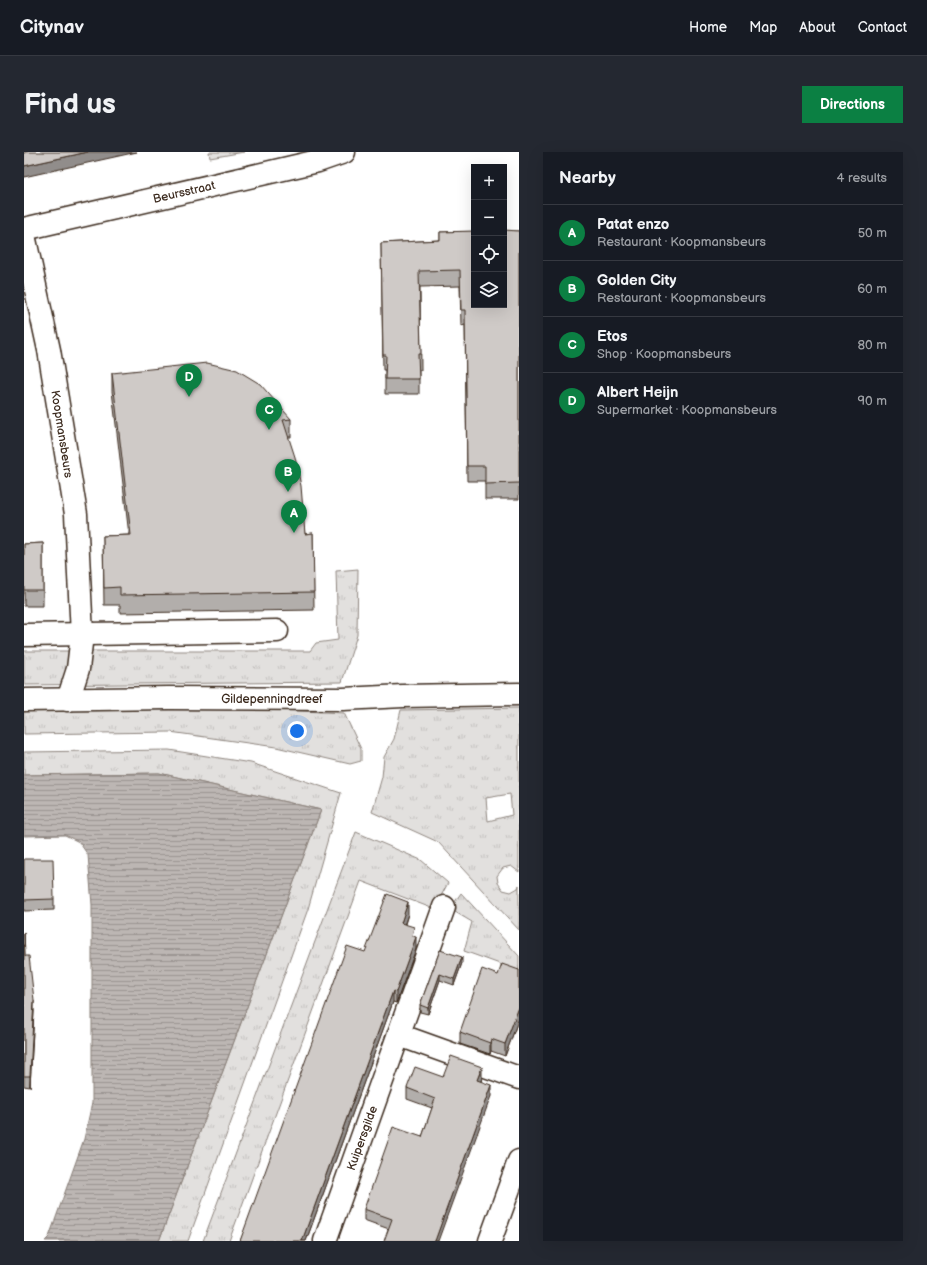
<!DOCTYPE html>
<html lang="en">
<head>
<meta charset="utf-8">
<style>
  :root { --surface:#171b24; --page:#242831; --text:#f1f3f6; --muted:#9ea1a6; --line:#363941; --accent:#0b8043 }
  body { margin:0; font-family:"Balsamiq Sans",sans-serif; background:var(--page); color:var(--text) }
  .controls { position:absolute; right:12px; top:12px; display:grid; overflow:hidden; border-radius:0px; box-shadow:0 4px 16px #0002 }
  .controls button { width:36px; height:36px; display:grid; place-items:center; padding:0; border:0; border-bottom:1px solid var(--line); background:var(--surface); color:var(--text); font:20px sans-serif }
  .you { position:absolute; left:273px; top:579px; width:14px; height:14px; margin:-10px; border:3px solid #fff; border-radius:50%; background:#1a73e8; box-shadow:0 0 0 6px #1a73e833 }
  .badge { display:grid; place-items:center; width:26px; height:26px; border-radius:50%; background:var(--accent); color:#fff; font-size:13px; font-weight:700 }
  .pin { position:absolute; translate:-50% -33px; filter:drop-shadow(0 1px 2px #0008) }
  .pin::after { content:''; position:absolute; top:21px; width:14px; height:12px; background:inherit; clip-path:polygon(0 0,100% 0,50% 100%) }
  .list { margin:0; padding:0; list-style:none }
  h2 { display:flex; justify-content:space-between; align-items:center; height:52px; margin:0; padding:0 16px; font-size:17px }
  h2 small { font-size:13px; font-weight:400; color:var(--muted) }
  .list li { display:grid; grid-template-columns:26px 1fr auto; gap:12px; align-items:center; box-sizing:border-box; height:56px; padding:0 16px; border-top:1px solid var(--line) }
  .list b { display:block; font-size:15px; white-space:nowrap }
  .list p { margin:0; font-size:13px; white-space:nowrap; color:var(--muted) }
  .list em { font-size:13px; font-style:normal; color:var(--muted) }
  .icon { flex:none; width:22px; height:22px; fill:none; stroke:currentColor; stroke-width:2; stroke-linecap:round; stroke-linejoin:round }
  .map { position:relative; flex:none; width:495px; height:1089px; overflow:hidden; border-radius:0px }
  header { display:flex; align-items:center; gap:24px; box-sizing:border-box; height:56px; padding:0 20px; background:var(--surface); border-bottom:1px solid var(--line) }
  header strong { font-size:19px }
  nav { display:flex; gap:22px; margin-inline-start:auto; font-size:14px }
  .intro { display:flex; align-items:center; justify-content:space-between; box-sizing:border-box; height:96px; padding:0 24px }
  h1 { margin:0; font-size:28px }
  .button { padding:10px 18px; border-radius:0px; background:var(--accent); color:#fff; font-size:14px; font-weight:700 }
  main { display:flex; gap:24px; padding:0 24px }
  aside { flex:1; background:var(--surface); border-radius:0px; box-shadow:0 4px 16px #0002 }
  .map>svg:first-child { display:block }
  .grass { fill:url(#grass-tufts); stroke:#8e857e; fill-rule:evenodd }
  .water { fill:url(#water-rules); stroke:#887e77 }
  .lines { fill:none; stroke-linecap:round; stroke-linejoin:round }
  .minor-casing { stroke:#3b2a1e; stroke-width:25 }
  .tertiary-casing { stroke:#3b2a1e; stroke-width:25 }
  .minor { stroke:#fff; stroke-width:22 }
  .tertiary { stroke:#fff; stroke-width:22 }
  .wall { fill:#b2aeab; stroke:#3b2a1e }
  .shaded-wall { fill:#918d8b; stroke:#3b2a1e }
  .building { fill:#cfcac7; stroke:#3b2a1e }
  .labels { text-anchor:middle; stroke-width:3; stroke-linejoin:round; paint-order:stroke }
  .street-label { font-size:12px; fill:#3b2a1e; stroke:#fff }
</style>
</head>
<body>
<header>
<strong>Citynav</strong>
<nav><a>Home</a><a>Map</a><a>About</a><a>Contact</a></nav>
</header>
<div class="intro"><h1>Find us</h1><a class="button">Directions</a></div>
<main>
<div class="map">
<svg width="495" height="1089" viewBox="0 0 495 1089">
  <defs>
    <pattern id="grass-tufts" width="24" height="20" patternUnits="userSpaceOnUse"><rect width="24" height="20" fill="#e2e0de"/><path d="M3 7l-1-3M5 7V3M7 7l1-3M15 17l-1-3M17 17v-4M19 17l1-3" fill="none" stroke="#c3c0be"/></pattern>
    <pattern id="water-rules" width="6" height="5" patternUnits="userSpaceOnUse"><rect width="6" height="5" fill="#bcb6b3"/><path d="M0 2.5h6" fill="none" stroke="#9a9491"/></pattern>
  </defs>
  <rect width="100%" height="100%" fill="#fff"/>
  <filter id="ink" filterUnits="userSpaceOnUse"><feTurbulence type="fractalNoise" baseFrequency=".025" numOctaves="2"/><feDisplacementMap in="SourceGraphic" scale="8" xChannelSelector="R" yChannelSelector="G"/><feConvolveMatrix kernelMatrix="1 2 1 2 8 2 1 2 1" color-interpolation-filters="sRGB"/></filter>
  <g filter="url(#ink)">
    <!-- grass -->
    <g class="grass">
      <polygon points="185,0 220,0 186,6"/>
      <polygon points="334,417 333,483 318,530 0,533 0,499 286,499 292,491 314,488 312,419"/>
      <polygon points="213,556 320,561 337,597 337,609 326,612 252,595 146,580 0,582 0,558"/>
      <path d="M495,556V720L487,714L479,716L473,724L474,731L479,738L487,740L494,736L495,733V778L414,690L348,660L358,625L360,605L370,587L377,558ZM486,642L488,663L464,669L462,646Z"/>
      <polygon points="145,598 227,611 317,641 284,757 164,1089 135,1089 297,658 135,621 0,623 0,600"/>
      <polygon points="332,680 397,708 424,731 410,757 337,729 205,1089 179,1089"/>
      <polygon points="437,741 495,804 495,819 440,799 448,770 426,757"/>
    </g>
    <!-- water -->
    <polygon class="water" points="135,621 297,658 135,1089 21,1089 25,1085 60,987 68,951 68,753 64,703 55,690 41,683 0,684 0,623"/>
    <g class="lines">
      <!-- minor casing -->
      <g class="minor-casing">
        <g id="minor">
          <polyline points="0,77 294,9 320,0"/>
          <polyline points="0,83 25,198 52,362 58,483 54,517 44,548"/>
          <polyline points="0,483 253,479"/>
          <polyline points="375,883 495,926"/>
          <polyline points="301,1089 420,755"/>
          <polyline points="466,1089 495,1009"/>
        </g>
      </g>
      <!-- tertiary casing -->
      <g class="tertiary-casing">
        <polyline id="tertiary" points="0,548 145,546 319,547 379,544 495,542"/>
      </g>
      <!-- minor -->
      <use href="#minor" class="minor"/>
      <!-- tertiary -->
      <use href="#tertiary" class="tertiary"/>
    </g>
    <!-- wall -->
    <g class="wall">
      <polygon points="495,79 495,347 461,347 461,329 443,329 441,173 437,174 436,134 396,135 397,218 395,218 395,242 361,242 361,218 359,218 357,91 416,88 416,80"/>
      <polygon points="88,221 267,267 267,285 264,285 281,382 289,381 290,458 96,461 96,453 80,453 79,384 105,383 88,239"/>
      <polygon points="19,391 19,454 0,454 0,392"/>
      <polygon points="0,707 30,747 30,758 0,759"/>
      <polygon points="384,762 381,772 390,785 392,797 372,851 369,850 282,1089 216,1089 341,800"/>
      <polygon points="0,780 1,804 10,859 6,935 0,934"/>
      <polygon points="416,798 438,811 430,833 416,828 404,862 396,860 396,853"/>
      <polygon points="495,818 495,866 481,904 467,899 466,902 436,892 436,880 474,823"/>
      <polygon points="458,926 457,930 467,944 365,1077 340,1068 340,1057 398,985 408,956 383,947 383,936"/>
    </g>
    <!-- shaded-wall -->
    <g class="shaded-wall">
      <polygon points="64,0 113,0 0,25 0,14"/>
      <polygon points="384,750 384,762 377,782 377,771"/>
      <polygon points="392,785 392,797 372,851 372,840"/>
      <polygon points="438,805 438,811 430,833 430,827"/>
      <polygon points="416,822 416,828 404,862 404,856"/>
      <polygon points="369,839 369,850 282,1089 278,1089"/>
      <polygon points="10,848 10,859 6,935 6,924"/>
      <polygon points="495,855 495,866 481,904 481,892"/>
      <polygon points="467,887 467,899 466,902 466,891"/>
      <polygon points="458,915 458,926 453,939 453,928"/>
      <polygon points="467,933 467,944 414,1089 411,1089"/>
    </g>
    <!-- building -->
    <g class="building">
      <polygon points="0,0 64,0 0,14"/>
      <polygon points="480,78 495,79 495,331 461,332 461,314 443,314 441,158 437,158 436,118 395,119 397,202 394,202 395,227 361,227 362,203 359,203 357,91 416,88 416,80 450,79 450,153 480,153"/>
      <polygon points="183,211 213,218 236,232 267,267 259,268 271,305 277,334 281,382 289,381 290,440 96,443 96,435 80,436 79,384 107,383 88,221"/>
      <polygon points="19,391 19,438 0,438 0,392"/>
      <polygon points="0,707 29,707 30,747 0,748"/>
      <polygon points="363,742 384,750 377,771 390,775 388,784 392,785 372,840 369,839 278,1089 216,1089 323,794 341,800"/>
      <polygon points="0,780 1,804 5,804 10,848 6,924 0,924"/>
      <polygon points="416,798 438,805 430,827 416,822 404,856 396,853"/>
      <polygon points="478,812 495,818 495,855 481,892 467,887 466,891 436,880 458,817 474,823"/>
      <polygon points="427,904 458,915 453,928 467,933 411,1089 360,1089 368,1067 340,1057 369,975 398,985 411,947 383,936 391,915 419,925"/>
    </g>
  </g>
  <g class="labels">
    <!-- street labels -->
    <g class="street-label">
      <text transform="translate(160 40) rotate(-13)" y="4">Beursstraat</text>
      <text transform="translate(38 282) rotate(81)" y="4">Koopmansbeurs</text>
      <text x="248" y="551">Gildepenningdreef</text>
      <text transform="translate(338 986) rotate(-70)" y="4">Kuipersgilde</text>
    </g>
  </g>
</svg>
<div class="controls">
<button>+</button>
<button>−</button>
<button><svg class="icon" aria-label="locate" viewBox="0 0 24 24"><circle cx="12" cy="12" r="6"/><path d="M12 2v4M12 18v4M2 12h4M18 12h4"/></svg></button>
<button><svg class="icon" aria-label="layers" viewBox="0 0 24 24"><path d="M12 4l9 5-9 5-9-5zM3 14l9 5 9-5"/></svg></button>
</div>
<div class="you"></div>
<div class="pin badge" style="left:270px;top:381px">A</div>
<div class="pin badge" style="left:264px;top:340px">B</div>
<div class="pin badge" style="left:245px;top:278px">C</div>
<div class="pin badge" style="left:165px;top:245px">D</div>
</div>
<aside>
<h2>Nearby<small>4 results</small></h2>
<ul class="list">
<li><span class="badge">A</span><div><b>Patat enzo</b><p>Restaurant · Koopmansbeurs</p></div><em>50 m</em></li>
<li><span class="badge">B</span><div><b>Golden City</b><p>Restaurant · Koopmansbeurs</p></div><em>60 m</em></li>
<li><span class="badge">C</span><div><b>Etos</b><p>Shop · Koopmansbeurs</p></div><em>80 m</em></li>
<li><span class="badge">D</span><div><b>Albert Heijn</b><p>Supermarket · Koopmansbeurs</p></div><em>90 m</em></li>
</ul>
</aside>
</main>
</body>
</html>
